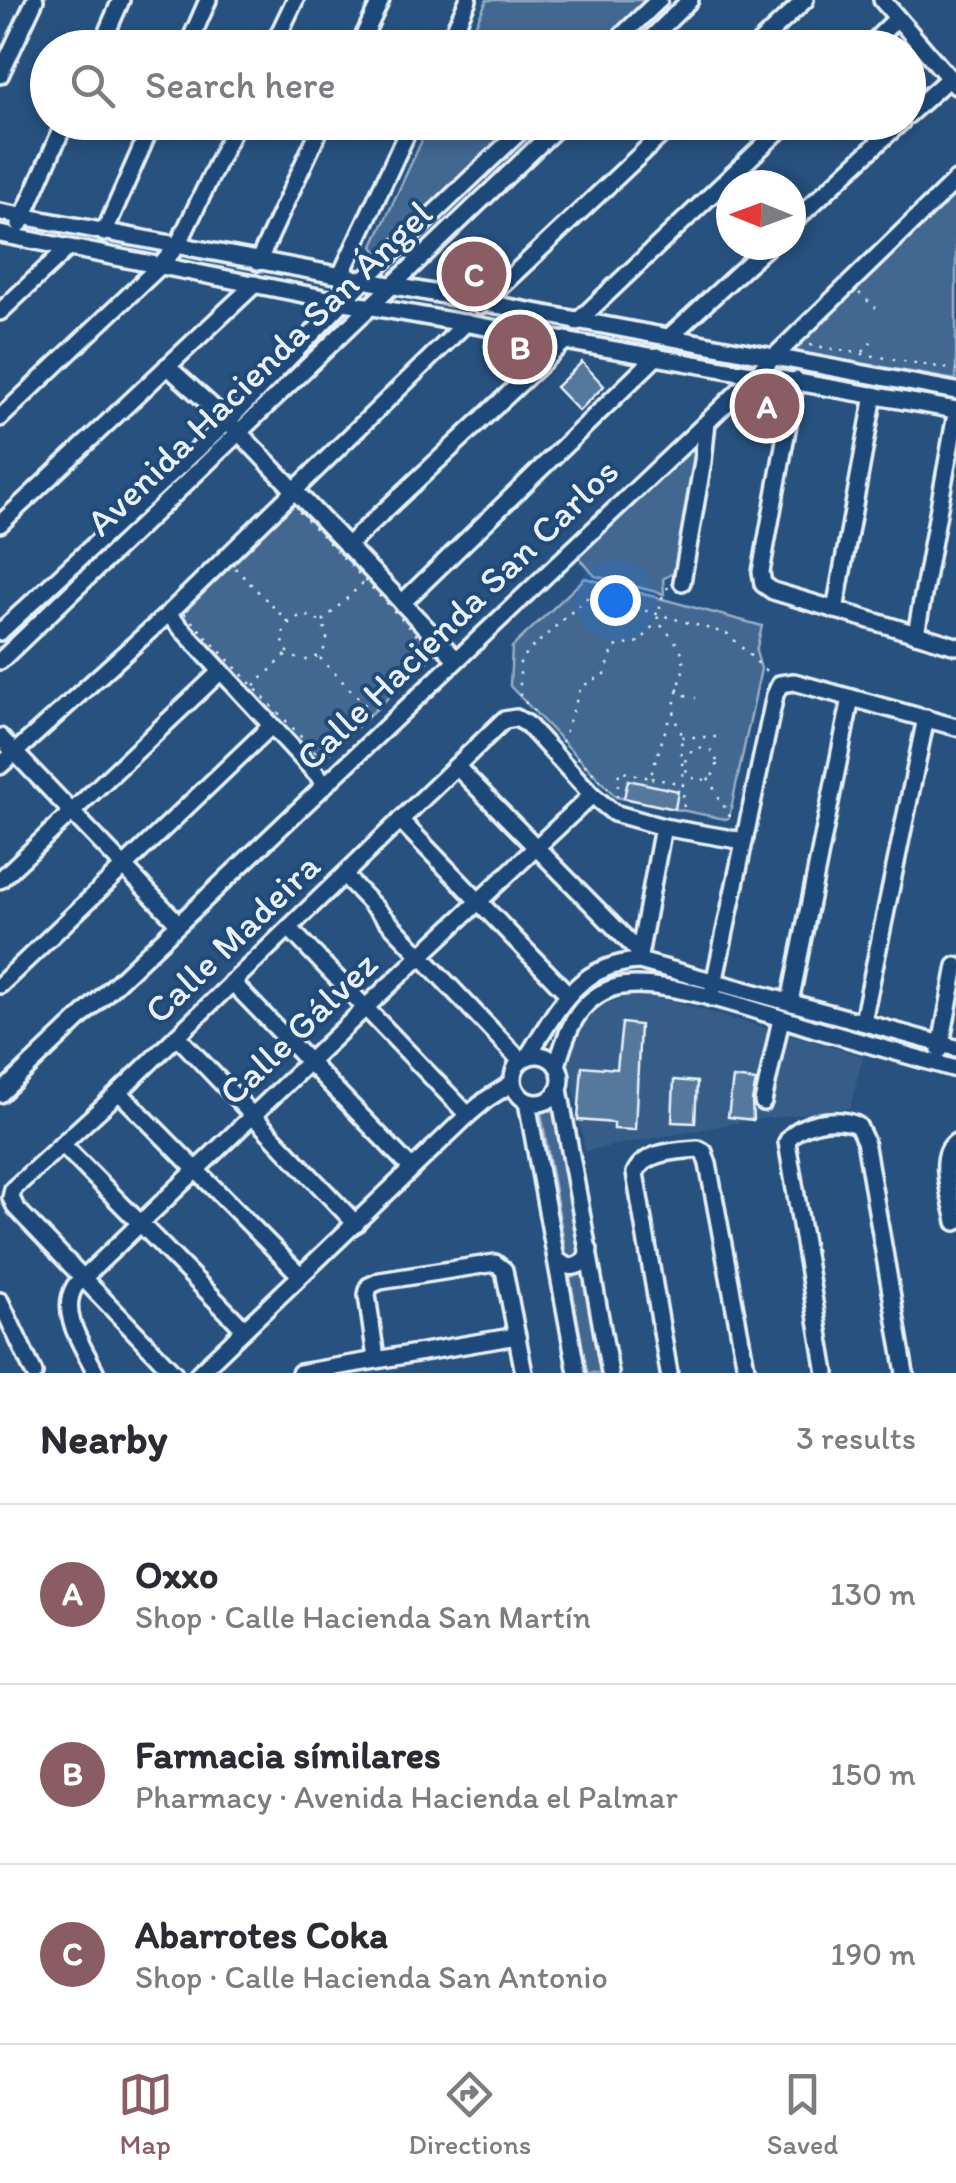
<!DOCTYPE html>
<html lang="en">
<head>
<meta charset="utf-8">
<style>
  :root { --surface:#fff; --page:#f7f7f7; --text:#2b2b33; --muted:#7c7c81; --line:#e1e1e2; --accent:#8a5d65 }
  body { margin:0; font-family:Itim,sans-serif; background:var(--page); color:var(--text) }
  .compass { position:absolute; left:716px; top:170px; width:90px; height:90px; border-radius:50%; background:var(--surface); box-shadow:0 5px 15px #0003; rotate:271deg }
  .you { position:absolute; left:615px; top:600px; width:35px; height:35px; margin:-25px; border:8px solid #fff; border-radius:50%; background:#1a73e8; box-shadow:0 0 0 15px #1a73e833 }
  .badge { display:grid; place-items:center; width:65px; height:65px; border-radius:50%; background:var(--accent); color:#fff; font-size:32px; font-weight:700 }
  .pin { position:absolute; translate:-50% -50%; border:5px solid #fff; box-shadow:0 2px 10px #0006 }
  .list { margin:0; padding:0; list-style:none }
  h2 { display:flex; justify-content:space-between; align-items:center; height:130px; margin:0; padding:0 40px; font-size:42px }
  h2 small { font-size:32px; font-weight:400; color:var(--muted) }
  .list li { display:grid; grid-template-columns:65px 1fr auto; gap:30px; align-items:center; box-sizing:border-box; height:180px; padding:0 40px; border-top:2px solid var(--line) }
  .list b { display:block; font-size:38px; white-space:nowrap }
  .list p { margin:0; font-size:32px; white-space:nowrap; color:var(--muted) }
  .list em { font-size:32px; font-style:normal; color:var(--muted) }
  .icon { flex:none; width:55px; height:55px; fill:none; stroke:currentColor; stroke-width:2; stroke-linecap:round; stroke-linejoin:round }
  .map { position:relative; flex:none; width:956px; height:1373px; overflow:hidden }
  .search { position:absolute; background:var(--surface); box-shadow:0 5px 15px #0003; left:30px; right:30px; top:30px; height:110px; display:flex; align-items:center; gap:25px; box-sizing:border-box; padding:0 35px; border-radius:55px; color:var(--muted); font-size:38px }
  .sheet { height:670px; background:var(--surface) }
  nav { display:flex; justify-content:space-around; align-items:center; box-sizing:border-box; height:140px; border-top:2px solid var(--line); background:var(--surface); font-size:28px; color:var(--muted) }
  nav a { display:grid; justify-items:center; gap:5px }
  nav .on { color:var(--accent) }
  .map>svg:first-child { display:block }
  .built { fill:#355d88 }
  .green { fill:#436891; stroke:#96acc4; stroke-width:2.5 }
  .building { fill:#57789d; stroke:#e8f1f8; stroke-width:2.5 }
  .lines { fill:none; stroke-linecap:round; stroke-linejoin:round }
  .minor-casing { stroke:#e8f1f8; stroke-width:22 }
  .path { stroke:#e8f1f8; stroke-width:2.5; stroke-dasharray:2.5 8; stroke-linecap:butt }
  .minor { stroke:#1f4a7a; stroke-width:15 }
  .labels { text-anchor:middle; stroke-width:8; stroke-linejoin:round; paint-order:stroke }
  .street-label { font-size:38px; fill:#e8f1f8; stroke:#1f4a7a }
</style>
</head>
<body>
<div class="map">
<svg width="956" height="1373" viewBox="0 0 956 1373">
  <rect width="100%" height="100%" fill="#27517f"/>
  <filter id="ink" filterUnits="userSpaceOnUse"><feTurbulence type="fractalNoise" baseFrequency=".01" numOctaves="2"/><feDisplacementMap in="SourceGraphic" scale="20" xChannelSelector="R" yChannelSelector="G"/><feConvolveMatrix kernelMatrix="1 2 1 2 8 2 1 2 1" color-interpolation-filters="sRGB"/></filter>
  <g filter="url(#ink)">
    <!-- built -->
    <polygon class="built" points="635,994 671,1001 863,1056 850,1108 753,1120 585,1151 569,1062 578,1029 602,1005"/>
    <!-- green -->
    <g class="green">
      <polygon points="487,0 650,0 600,47 465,48"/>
      <polygon points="430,123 521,123 384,254 378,254 373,246"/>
      <polygon points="956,189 956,380 791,351"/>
      <polygon points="699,440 675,572 663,579 664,594 595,576 577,555"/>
      <polygon points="296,503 438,651 320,762 178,613"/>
      <polygon points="585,578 762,626 756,651 761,669 729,818 725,819 616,797 510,686 512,647"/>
      <polygon points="558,1109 606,1373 587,1373 541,1112"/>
    </g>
    <!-- building -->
    <g class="building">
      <polygon points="475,263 490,281 480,290 453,285"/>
      <polygon points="582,362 604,386 579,411 556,387"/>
      <polygon points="761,396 781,399 778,418 744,413"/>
      <polygon points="628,780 678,791 675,809 624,798"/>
      <polygon points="622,1023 640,1025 635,1130 614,1129 614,1123 578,1120 582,1066 617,1069"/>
      <polygon points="733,1078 756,1081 752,1101 753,1120 728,1117"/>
      <polygon points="674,1080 697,1082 695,1123 672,1122"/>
    </g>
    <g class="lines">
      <!-- minor casing -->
      <g class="minor-casing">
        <g id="minor">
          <polyline points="882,0 956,86"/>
          <polyline points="100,48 121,0"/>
          <polyline points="187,48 208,0"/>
          <polyline points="272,48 295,0"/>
          <polyline points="358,48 381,0"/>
          <polyline points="446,48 468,0"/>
          <polyline points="609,48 659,0"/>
          <polyline points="641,48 690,0"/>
          <polyline points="754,48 805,0"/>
          <polyline points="867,48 897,18"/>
          <polyline points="0,75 35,0"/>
          <polyline points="908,115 949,78"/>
          <polyline points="0,212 956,391"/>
          <polyline points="20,224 65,122"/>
          <polyline points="791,224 901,122"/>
          <polyline points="104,233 153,122"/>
          <polyline points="0,234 344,302 956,410"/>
          <polyline points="258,262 323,122"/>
          <polyline points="340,277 412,122"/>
          <polyline points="481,305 675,122"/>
          <polyline points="0,312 68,248"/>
          <polyline points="577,322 788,122"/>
          <polyline points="669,337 769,245"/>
          <polyline points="167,366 228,421 456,659"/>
          <polyline points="796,380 761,572 763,584 773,591 956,646"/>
          <polyline points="0,418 161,265 178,245 237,122"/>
          <polyline points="0,524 255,284"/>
          <polyline points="347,546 566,340"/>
          <polyline points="682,582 703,461 707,422"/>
          <polyline points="402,603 657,356"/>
          <polyline points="835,610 874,395"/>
          <polyline points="168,614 326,784"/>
          <polyline points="0,632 228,421 364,280 530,122"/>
          <polyline points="916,634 956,414"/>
          <polyline points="0,661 563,122"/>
          <polyline points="0,737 177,922"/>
          <polyline points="0,766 168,614 466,323"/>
          <polyline points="456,766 639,952"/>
          <polyline points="400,820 567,993"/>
          <polyline points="344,875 520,1060"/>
          <polyline points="0,880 221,671"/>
          <polyline points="289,928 468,1115"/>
          <polyline points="639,956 663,827"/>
          <polyline points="232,982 411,1168"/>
          <polyline points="0,985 271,726"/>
          <polyline points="711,998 775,695 780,684 794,682 956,727"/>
          <polyline points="790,1002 851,698"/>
          <polyline points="863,1021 926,718"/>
          <polyline points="177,1036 356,1224"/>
          <polyline points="940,1050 956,966"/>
          <circle cx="537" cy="1079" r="24"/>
          <path d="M528,1056C558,1009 576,965 639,961L956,1048"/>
          <path d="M557,1066C566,1033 577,1000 613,988C659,973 773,1017 822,1031C867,1044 911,1056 956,1069"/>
          <polyline points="559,1089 610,1373"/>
          <polyline points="119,1092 300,1275"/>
          <polyline points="0,1094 707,422 956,180"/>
          <polyline points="527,1102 577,1373"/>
          <polyline points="763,1102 781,1019"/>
          <path d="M956,1142C935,1157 952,1199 956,1222"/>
          <polyline points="62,1144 244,1329"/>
          <path d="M557,1259C569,1272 585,1267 589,1250"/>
          <polyline points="0,1301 34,1373"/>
          <polyline points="376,1358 367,1295 369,1286 380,1281 495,1263 504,1270 524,1373"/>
          <path d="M96,1373C84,1347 58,1314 75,1286L365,1008L592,795"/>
          <polyline points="174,1373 16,1208 11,1198 13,1189 119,1092 504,720 516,718 527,724 592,795 614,813 663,827 744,841"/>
          <polyline points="199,1373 468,1115 487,1099 512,1083"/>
          <polyline points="300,1373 517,1336"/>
          <path d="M669,1373L635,1173C645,1151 676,1151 698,1149L704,1152L708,1164L747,1373"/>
          <path d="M826,1373L787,1142C796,1122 840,1115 858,1126L865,1141L905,1373"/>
        </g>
      </g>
      <!-- path -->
      <g class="path">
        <polyline points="859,293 876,308"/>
        <polyline points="810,345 956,370"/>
        <polyline points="863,352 875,338"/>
        <polygon points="292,504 433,652 322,759 181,610"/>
        <polyline points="235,568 289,623"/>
        <path d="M668,587L662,598L657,621C665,630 678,642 682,653C690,680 662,702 681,732L684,815"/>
        <circle cx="305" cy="638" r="22"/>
        <polyline points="323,621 364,582"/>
        <polyline points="320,658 370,710"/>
        <polyline points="254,686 288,653"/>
        <polyline points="677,688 685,695 696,698"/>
        <polyline points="534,711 520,697 520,659 590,595 728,634 771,676"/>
        <polyline points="682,737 722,737"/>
        <polyline points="562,742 581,687 605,674 614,647 640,642 656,622"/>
        <circle cx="701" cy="764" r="16"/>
        <polyline points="577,757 610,790"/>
        <polyline points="651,778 683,784"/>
        <polyline points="708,778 733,822"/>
        <polyline points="617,797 619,771 650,778 668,722 673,722"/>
      </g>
      <!-- minor -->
      <use href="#minor" class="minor"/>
    </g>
  </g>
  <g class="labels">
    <!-- street labels -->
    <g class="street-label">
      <text transform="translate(259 368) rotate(-44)" y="13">Avenida Hacienda San Ángel</text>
      <text transform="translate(457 614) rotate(-44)" y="13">Calle Hacienda San Carlos</text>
      <text transform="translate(232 938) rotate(-44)" y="13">Calle Madeira</text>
      <text transform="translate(298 1028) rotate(-44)" y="13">Calle Gálvez</text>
    </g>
  </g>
</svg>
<svg class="compass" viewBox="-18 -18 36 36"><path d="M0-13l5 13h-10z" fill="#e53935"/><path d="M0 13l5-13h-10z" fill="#7c7c81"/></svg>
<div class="you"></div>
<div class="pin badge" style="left:767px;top:406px">A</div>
<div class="pin badge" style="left:520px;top:347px">B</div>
<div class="pin badge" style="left:474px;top:274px">C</div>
<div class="search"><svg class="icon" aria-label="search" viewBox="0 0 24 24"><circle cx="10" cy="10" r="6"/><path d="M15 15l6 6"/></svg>Search here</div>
</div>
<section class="sheet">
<h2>Nearby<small>3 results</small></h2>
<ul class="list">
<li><span class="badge">A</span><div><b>Oxxo</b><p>Shop · Calle Hacienda San Martín</p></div><em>130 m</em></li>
<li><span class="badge">B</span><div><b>Farmacia símilares</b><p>Pharmacy · Avenida Hacienda el Palmar</p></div><em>150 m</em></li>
<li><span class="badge">C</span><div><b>Abarrotes Coka</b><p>Shop · Calle Hacienda San Antonio</p></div><em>190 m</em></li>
</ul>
</section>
<nav>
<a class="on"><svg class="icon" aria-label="map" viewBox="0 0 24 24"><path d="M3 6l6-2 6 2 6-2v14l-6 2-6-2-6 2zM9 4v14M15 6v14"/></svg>Map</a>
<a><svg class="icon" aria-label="directions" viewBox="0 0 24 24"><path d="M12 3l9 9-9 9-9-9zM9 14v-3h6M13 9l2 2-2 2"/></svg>Directions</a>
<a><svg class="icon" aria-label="saved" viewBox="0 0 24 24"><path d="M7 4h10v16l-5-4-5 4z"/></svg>Saved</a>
</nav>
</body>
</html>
